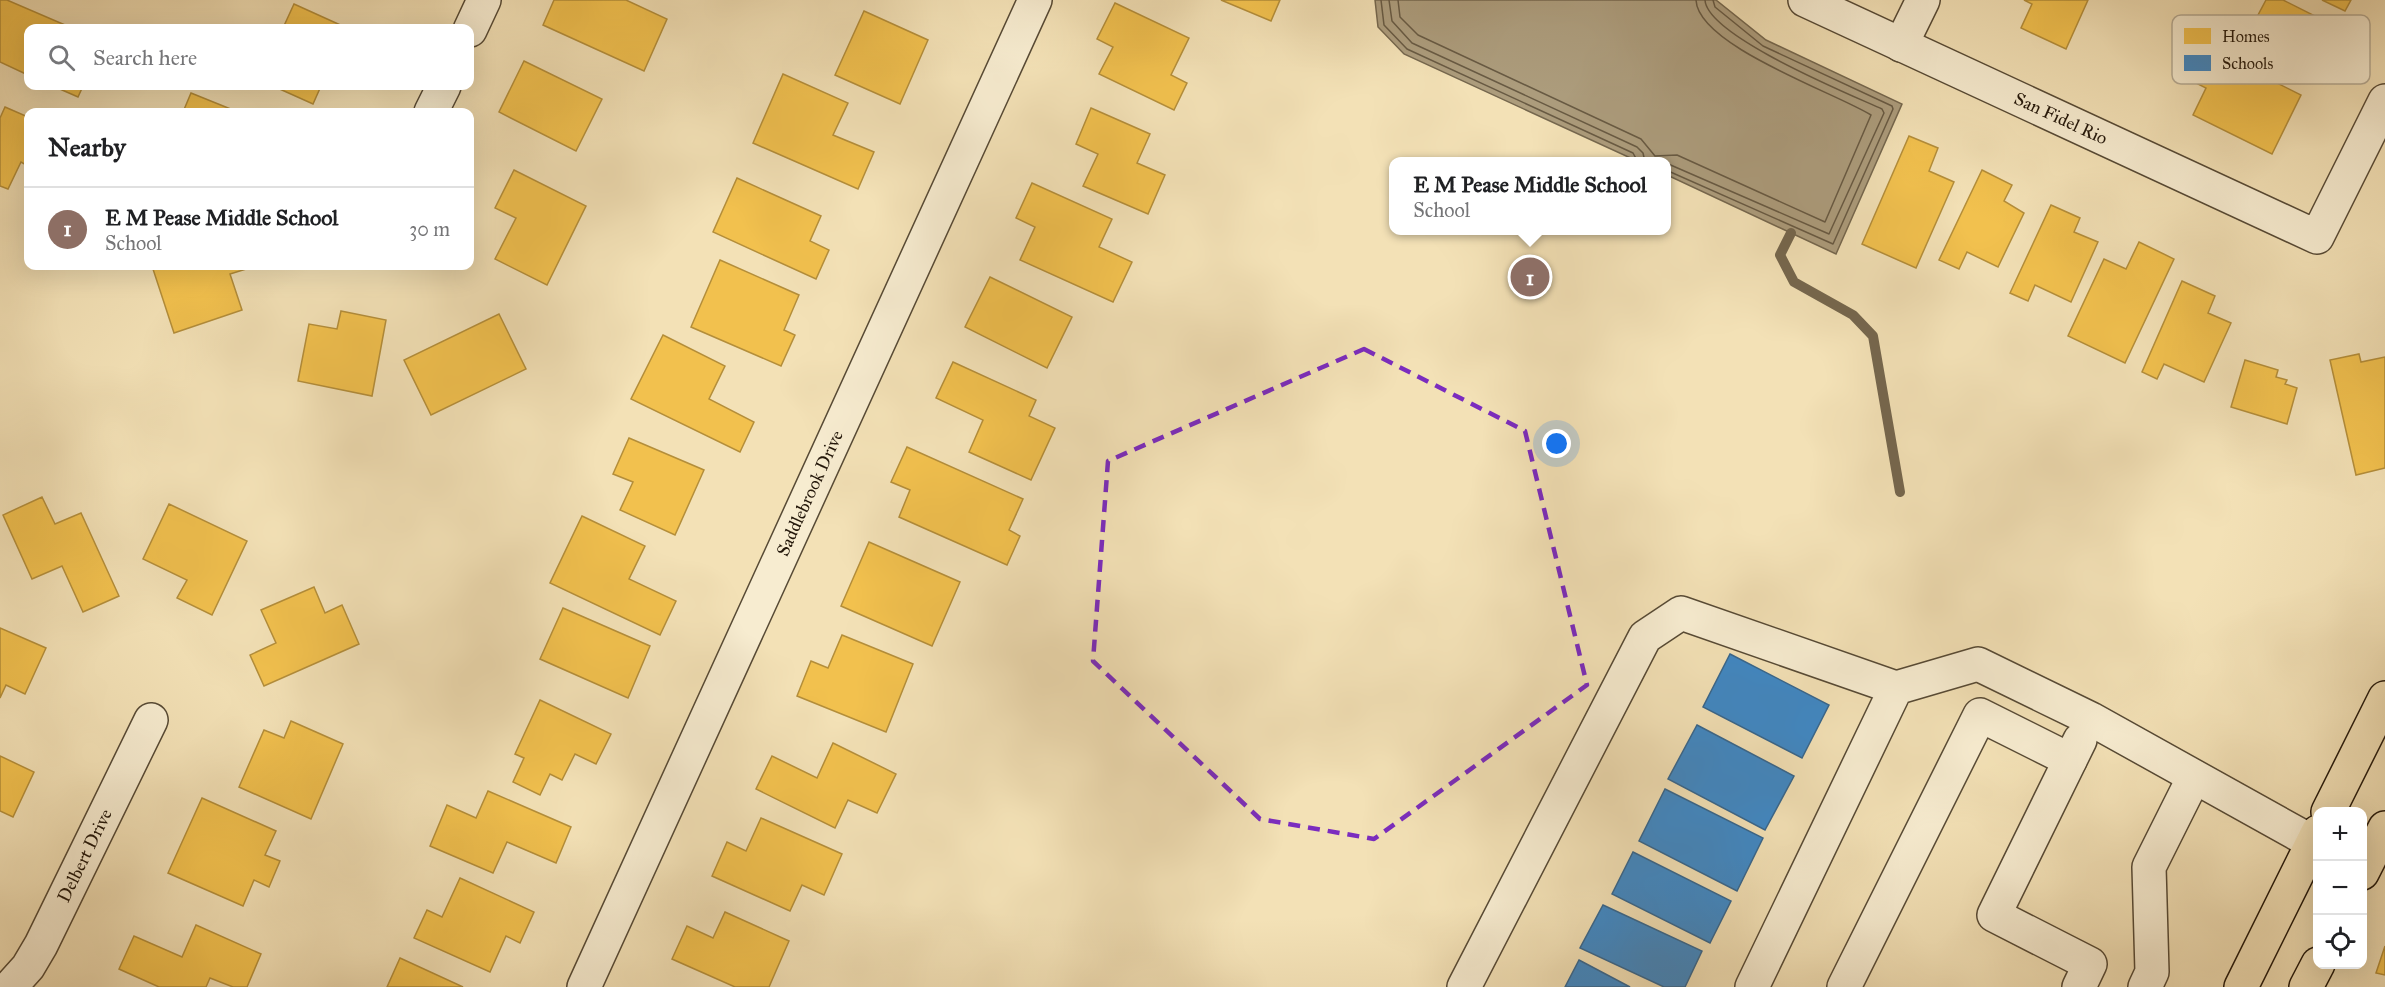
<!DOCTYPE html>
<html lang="en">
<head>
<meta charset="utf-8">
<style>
  :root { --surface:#fff; --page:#f2f2f2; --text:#202124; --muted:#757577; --line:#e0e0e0; --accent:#7c3aed }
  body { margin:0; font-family:"IM FELL Great Primer",serif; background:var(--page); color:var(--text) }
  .controls { position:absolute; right:18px; bottom:18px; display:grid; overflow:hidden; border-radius:12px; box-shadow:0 6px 24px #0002 }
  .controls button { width:54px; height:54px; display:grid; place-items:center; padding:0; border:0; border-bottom:2px solid var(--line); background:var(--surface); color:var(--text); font:30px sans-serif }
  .you { position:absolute; left:1557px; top:444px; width:21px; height:21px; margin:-15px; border:4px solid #fff; border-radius:50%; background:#1a73e8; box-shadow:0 0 0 9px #1a73e833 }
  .badge { display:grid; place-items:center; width:39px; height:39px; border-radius:50%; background:var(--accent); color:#fff; font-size:20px; font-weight:700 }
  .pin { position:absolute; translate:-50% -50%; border:3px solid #fff; box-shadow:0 2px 6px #0006 }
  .popup { position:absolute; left:1389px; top:157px; width:282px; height:78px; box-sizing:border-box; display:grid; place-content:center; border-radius:12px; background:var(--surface); filter:drop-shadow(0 2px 4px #0005); font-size:20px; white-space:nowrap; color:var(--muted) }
  .popup b { font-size:22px; color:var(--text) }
  .popup::after { content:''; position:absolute; left:50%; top:100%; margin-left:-12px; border:12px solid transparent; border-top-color:var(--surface) }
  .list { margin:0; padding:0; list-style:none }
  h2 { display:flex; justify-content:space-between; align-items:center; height:78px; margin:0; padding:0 24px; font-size:26px }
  h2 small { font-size:20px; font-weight:400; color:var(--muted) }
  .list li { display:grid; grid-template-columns:39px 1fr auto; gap:18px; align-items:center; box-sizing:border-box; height:84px; padding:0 24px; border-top:2px solid var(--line) }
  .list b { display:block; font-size:22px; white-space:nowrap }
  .list p { margin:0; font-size:20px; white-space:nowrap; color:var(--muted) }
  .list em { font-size:20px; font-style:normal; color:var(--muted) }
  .icon { flex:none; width:33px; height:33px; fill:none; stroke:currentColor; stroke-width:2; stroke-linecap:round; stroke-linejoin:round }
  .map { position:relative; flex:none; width:2385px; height:987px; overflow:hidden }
  .search { position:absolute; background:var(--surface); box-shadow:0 6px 24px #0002; left:24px; top:24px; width:450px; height:66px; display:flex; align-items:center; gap:15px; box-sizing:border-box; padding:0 21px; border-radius:12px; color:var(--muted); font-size:22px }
  .panel { position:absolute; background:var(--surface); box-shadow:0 6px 24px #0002; left:24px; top:108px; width:450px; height:162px; border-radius:12px }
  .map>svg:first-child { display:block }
  .water { fill:#ac9c7c; stroke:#75674e; stroke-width:1.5 }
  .homes { fill:#f2c14e; stroke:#b48e3a; stroke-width:1.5 }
  .schools { fill:#3f88c5; stroke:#37668d; stroke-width:1.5 }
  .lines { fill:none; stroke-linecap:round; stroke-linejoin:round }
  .shore { stroke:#685a43; stroke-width:1.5 }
  .stream { stroke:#75674e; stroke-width:10 }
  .minor-casing { stroke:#574a35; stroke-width:36 }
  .major-casing { stroke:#23170a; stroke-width:36 }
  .minor { stroke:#f7ecd0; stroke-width:33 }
  .major { stroke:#f3e1b6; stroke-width:33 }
  .marked { fill:none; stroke:#7b2cbf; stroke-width:4.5; stroke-dasharray:12 8; stroke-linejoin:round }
  .labels { text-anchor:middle; stroke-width:6; stroke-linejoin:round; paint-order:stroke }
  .street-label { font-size:18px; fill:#23170a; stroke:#f7ecd0 }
  .key { fill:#f7ecd0; stroke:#b7ac95; stroke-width:1.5 }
  .key-label { font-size:16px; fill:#23170a }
</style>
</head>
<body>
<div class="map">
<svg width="2385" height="987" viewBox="0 0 2385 987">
  <rect width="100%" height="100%" fill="#f3e1b6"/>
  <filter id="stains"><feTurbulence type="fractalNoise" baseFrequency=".00333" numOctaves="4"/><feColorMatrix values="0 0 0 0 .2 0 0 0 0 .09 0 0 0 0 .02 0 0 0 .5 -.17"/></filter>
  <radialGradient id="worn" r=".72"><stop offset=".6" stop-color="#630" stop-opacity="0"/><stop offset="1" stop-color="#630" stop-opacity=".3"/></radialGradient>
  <!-- water -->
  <polygon class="water" points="1375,0 1716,0 1766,40 1902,104 1836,254 1667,175 1666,162 1637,161 1404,54 1378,27"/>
  <!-- homes -->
  <g class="homes">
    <polygon points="0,0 7,0 72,28 28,28 28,75 0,62"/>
    <polygon points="554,0 626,0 667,19 644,71 543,25"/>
    <polygon points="1221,0 1280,0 1271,21"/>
    <polygon points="2024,0 2088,0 2066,49 2021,28 2032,4"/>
    <polygon points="2266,0 2283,0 2317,17 2305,39 2326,50 2310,83 2241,47"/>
    <polygon points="2322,0 2351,0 2345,11"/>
    <polygon points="1115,3 1189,38 1171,75 1187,83 1174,110 1099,74 1113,47 1097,39"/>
    <polygon points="294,4 347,28 283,28"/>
    <polygon points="864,11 928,40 900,104 835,75"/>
    <polygon points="2221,55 2301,95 2272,154 2193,115 2206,88 2188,79 2196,62 2214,70"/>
    <polygon points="524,61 602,99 576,151 499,112"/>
    <polygon points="783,74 848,103 833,135 874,152 858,189 753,143"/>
    <polygon points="53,86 83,86 78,97"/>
    <polygon points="273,86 321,86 313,104"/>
    <polygon points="191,93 238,112 183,112"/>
    <polygon points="5,107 28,117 28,166 21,162 8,189 0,186 0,118"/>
    <polygon points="1091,108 1150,134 1137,163 1165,175 1148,214 1083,186 1098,154 1076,144"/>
    <polygon points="1909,136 1938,148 1929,171 1954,182 1916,268 1862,244"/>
    <polygon points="514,170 586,206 547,285 495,259 516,218 495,208"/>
    <polygon points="1982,170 2012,185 2004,201 2024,213 1998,267 1967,252 1959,269 1939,260"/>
    <polygon points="737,178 821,216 810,241 829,250 816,279 713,232"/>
    <polygon points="1032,183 1112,219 1099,247 1132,262 1113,302 1020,260 1035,227 1016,218"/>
    <polygon points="2051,205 2080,218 2074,232 2098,242 2071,302 2035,285 2028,301 2010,293"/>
    <polygon points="2139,242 2174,259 2125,363 2068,336 2104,259 2126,269"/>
    <polygon points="720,260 799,295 784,330 795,335 781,366 691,327"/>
    <polygon points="152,266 256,266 230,274 242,310 174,333"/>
    <polygon points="990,277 1072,317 1047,368 965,327"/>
    <polygon points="2182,281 2215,296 2208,313 2231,323 2204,382 2164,364 2157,379 2142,372"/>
    <polygon points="341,311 386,320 372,396 298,381 309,324 337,329"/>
    <polygon points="499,314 526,369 431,415 404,360"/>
    <polygon points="663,335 725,366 709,399 754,422 740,452 631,399"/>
    <polygon points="2359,354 2361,362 2385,357 2385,468 2356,475 2330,360"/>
    <polygon points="2245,360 2278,370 2276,377 2287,380 2285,384 2297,388 2287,424 2231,407"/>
    <polygon points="953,362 1036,400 1029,416 1055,428 1031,480 969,452 983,420 936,398"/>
    <polygon points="629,438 704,470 675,535 620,510 633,482 613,474"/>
    <polygon points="907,447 1023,499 1009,530 1020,536 1007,565 899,517 910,490 891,482"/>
    <polygon points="42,497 55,524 81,513 119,596 83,612 62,566 32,579 3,515"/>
    <polygon points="169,504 247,541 212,615 177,598 187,580 143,559"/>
    <polygon points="582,516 645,546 629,579 676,601 660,635 550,583"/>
    <polygon points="869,542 960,582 932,646 841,606"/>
    <polygon points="314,587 325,613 342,605 359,644 264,686 250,655 276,643 261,610"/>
    <polygon points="563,608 650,646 628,698 540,659"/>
    <polygon points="0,628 46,648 25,694 6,685 0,698"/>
    <polygon points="842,635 913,664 886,732 797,696 811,661 828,668"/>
    <polygon points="540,700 611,734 596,764 575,754 562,780 550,774 540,795 513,782 524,758 515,754"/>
    <polygon points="291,721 343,744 311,819 239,787 264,730 284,738"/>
    <polygon points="833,743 896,774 877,813 848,800 835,828 756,789 772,756 817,778"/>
    <polygon points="0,756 34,772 13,817 0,811"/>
    <polygon points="488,791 571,827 556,863 507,842 493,873 430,846 447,805 476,818"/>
    <polygon points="202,798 276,831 265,855 280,861 269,887 254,880 243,906 168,873"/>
    <polygon points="761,818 842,854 824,895 802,885 790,911 712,876 727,842 746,851"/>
    <polygon points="460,878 534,912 520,943 506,936 490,972 414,938 427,910 442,917"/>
    <polygon points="725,912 789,941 769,987 735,987 672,959 687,926 713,938"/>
    <polygon points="196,925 261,954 247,987 233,987 210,978 206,987 159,987 119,969 134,936 182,957"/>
    <polygon points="2385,946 2385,975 2376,973"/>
    <polygon points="400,958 463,987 387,987"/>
  </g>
  <!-- schools -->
  <g class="schools">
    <polygon points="1730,654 1829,705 1802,758 1703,707"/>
    <polygon points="1697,725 1794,776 1765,830 1668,779"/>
    <polygon points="1665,789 1763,838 1737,891 1639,841"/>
    <polygon points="1633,852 1731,901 1710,943 1612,894"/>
    <polygon points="1603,905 1702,951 1685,987 1664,987 1580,948"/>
    <polygon points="1579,960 1630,987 1565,987"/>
  </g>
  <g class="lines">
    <!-- shore -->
    <g class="shore">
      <polyline points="1381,0 1384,25 1407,49 1633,153 1638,162"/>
      <polyline points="1389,0 1392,21 1412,43 1637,147 1643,153 1645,162"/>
      <path d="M1398,0L1400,17L1418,35L1641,139L1655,156L1677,155L1825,222L1871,115C1836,93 1698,46 1696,0"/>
      <path d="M1666,163L1829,234L1884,113L1882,109C1849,94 1707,36 1705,0"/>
      <polyline points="1666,170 1833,244 1893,109 1892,106 1763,46 1715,7 1713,0"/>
    </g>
    <!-- stream -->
    <polyline class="stream" points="1791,233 1780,255 1794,282 1853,315 1873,336 1900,492"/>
    <!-- minor casing -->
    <g class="minor-casing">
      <g id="minor">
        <path id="s1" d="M1805,0L2317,237L2385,101"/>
        <polyline points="470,30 484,0"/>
        <polyline points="1901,45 1923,0"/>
        <polyline points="431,112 444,86"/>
        <path id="s2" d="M10,987L28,967L41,945L151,720"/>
        <path id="s3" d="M584,987L1035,0"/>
        <polyline points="1464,987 1645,637 1681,613 1896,688"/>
        <polyline points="1752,987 1896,688 1978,664 2091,719 2312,842"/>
        <polyline points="1844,987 1980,715 2070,760"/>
        <polyline points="2079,987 2090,964 1994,915 2080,740"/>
        <polyline points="2145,987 2152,972 2149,867 2194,777"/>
      </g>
    </g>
    <!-- major casing -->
    <g class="major-casing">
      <g id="major">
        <polyline points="2328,812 2385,698"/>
        <polyline points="2362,873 2385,828"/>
        <polyline points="2241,987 2318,832"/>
        <polyline points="2306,987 2318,964"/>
      </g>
    </g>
    <!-- minor -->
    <use href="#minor" class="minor"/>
    <!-- major -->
    <use href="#major" class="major"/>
  </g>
  <!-- marked area -->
  <path class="marked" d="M1364,349L1525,431L1587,685L1374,839L1260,819L1093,661L1108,461Z"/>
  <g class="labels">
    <!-- street labels -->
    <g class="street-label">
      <text dy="6" stroke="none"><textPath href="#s1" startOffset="282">San Fidel Rio</textPath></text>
      <text dy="6" stroke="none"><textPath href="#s3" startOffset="543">Saddlebrook Drive</textPath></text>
      <text dy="6" stroke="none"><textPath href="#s2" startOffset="152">Delbert Drive</textPath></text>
    </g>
  </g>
  <!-- legend -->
  <rect x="2172" y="15" width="198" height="69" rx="9" class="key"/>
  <rect x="2184" y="28" width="27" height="16" fill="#f2c14e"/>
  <rect x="2184" y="55" width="27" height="16" fill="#3f88c5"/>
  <g class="key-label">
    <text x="2222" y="42">Homes</text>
    <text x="2222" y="69">Schools</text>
  </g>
  <rect width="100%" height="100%" filter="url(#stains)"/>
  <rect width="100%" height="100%" fill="url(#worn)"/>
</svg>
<div class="controls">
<button>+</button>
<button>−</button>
<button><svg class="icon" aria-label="locate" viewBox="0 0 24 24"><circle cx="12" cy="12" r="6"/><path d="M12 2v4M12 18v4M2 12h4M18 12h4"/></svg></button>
</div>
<div class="you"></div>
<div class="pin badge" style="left:1530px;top:277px;background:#8d6e63">1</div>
<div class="popup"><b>E M Pease Middle School</b>School</div>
<div class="search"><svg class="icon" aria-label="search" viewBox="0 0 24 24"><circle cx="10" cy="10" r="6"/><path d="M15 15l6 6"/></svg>Search here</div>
<section class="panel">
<h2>Nearby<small></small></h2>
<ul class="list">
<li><span class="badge" style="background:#8d6e63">1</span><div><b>E M Pease Middle School</b><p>School</p></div><em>30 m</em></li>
</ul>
</section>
</div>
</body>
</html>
